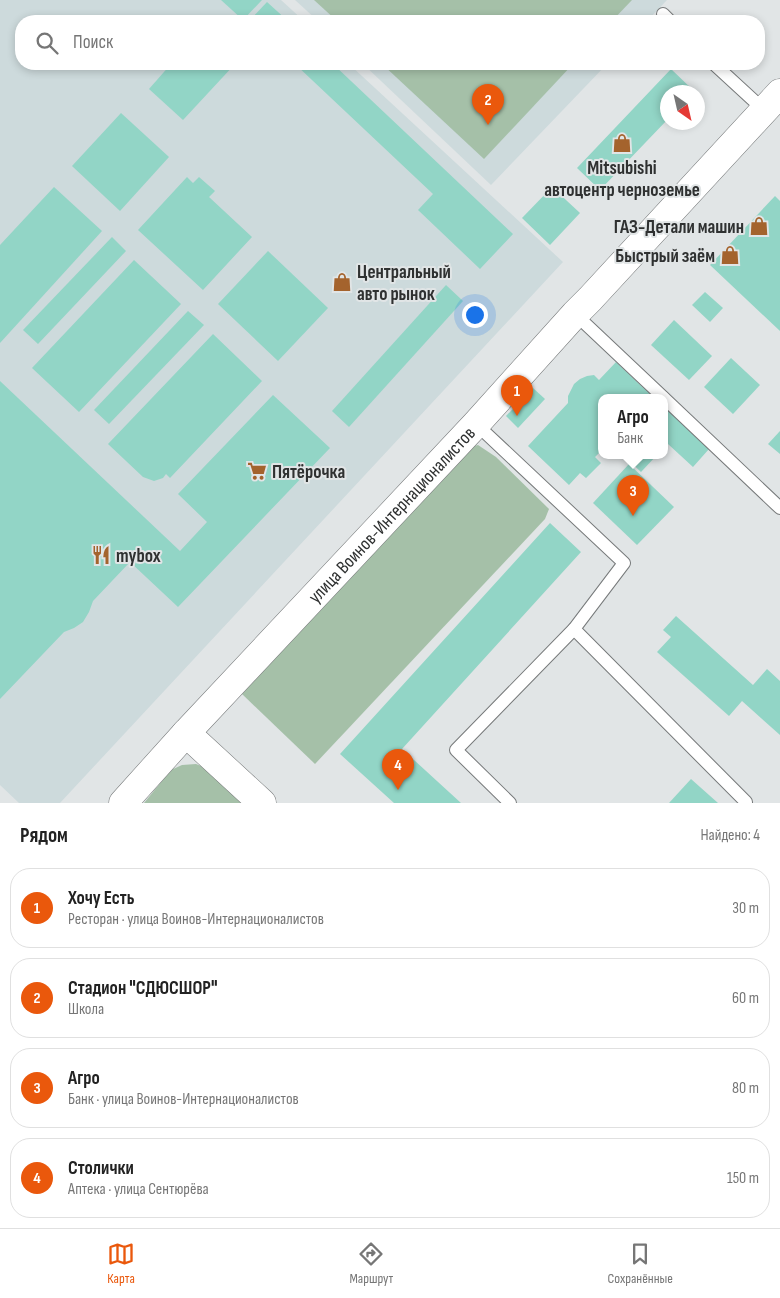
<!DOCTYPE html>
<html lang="ru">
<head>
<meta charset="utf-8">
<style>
  :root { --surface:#fff; --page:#f2f2f2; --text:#222; --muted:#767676; --line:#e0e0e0; --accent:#ea580c }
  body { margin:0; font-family:"Sofia Sans Condensed",sans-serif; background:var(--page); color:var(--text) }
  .compass { position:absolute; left:660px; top:85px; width:45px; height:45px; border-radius:50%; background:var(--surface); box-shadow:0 2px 8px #0003; rotate:146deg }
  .you { position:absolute; left:474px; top:314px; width:18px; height:18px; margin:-12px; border:4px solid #fff; border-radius:50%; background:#1a73e8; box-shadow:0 0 0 8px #1a73e833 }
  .badge { display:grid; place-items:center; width:32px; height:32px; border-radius:50%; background:var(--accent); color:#fff; font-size:16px; font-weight:700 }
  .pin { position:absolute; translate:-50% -41px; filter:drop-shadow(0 1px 2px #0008) }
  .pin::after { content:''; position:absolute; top:26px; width:18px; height:15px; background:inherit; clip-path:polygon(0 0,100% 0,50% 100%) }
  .popup { position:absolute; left:598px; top:394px; width:70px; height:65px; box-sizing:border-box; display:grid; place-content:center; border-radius:10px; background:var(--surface); filter:drop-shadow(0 1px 4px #0005); font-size:16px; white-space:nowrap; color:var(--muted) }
  .popup b { font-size:19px; color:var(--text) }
  .popup::after { content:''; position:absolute; left:50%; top:100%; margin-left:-10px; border:10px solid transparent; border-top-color:var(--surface) }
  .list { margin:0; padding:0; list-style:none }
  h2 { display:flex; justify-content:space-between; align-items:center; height:65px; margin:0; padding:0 20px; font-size:21px }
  h2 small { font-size:16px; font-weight:400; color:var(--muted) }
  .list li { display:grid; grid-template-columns:32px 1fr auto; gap:15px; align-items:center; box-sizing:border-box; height:80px; margin:0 10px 10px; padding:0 10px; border:1px solid var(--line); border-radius:20px }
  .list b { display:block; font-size:19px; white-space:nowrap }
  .list p { margin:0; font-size:16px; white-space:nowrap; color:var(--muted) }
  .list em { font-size:16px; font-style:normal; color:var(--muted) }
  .icon { flex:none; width:28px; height:28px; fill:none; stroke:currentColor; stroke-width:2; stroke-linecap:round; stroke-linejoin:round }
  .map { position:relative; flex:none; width:780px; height:803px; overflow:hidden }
  .search { position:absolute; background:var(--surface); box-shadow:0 2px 8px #0003; left:15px; right:15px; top:15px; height:55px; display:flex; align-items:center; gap:12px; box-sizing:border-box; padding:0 18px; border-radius:20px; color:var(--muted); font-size:19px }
  .sheet { height:425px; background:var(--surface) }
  nav { display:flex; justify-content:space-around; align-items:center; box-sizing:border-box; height:70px; border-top:1px solid var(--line); background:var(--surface); font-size:14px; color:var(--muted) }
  nav a { display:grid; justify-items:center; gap:2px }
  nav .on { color:var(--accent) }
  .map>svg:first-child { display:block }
  .built { fill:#cddadc }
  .green { fill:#a5c0a8 }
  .building { fill:#92d5c6 }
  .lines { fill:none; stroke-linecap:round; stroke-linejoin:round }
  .lane-casing { stroke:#76797a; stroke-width:14 }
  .secondary-casing { stroke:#76797a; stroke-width:29 }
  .lane { stroke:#fff; stroke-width:12 }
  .secondary { stroke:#fff; stroke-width:28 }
  .labels { text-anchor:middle; stroke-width:4; stroke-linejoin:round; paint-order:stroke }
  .poi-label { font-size:19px; font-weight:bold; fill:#2f3131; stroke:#e1e5e6; text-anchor:start }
  .street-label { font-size:19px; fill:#2f3131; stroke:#e1e5e6 }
</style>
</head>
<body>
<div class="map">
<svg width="780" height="803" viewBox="0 0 780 803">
  <rect width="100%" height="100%" fill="#e1e5e6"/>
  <!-- built -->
  <g class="built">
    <polygon points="0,0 281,0 304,21 21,21 21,64 349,64 563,262 60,803 19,803 0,785"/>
    <polygon points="295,0 667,0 647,21 318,21"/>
    <polygon points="363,64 607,64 491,185"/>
  </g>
  <!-- green -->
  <g class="green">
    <polygon points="314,0 632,0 612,21 337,21"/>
    <polygon points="382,64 573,64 484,159"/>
    <polygon points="478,445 496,457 549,509 545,519 315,764 242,694 470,447"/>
    <polygon points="196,764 211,770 246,803 144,803 171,770 182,765"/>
  </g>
  <!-- building -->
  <g class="building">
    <polygon points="221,0 262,0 243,20"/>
    <polygon points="267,2 288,21 251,21 250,20"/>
    <polygon points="171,64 235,64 183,120 149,89"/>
    <polygon points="295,64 333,64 513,234 480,269 418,210 433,194"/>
    <polygon points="671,69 694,91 693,92 668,92 668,119 600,190 577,168"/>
    <polygon points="121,113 169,157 120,211 72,166"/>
    <polygon points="187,177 193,183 199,177 215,191 209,197 252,237 203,290 138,230"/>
    <polygon points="54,187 102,231 0,343 0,245"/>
    <polygon points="552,187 580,213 550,245 522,218"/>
    <polygon points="775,196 780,201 780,331 710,265"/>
    <polygon points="112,237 126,251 38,344 23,330"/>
    <polygon points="268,251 328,308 278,361 218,304"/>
    <polygon points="134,260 181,304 79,412 32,368"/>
    <polygon points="446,285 463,301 349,427 332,411"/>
    <polygon points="705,292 723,308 710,322 692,305"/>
    <polygon points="188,311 204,325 109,424 94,410"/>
    <polygon points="674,320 712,356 689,380 651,345"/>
    <polygon points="213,334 262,381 170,478 166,474 163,478 154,481 143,477 108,444"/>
    <polygon points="731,358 760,385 733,414 704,387"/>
    <polygon points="616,362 653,397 602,397 602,450 595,457 601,463 586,478 580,473 569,485 528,446 568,403 568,396 574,384 580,379 587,376 594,375 599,380"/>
    <polygon points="0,381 180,551 207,522 178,494 273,395 330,448 178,607 130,562 93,601 89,612 83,622 74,628 64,632 0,699"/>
    <polygon points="533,388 545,399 518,428 506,416"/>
    <polygon points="664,407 709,449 693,467 668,444 664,447"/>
    <polygon points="780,431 780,454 768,444"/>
    <polygon points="623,455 657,455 641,472"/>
    <polygon points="629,464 674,507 637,545 593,503"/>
    <polygon points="550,523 581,552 402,749 461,803 394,803 340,754"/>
    <polygon points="676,616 753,685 767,669 780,681 780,735 742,701 729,716 657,652 671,637 663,630"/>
    <polygon points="691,779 718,803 669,803"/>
  </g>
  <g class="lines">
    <!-- lane casing -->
    <g class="lane-casing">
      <g id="lane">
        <polyline points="663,14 670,21"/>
        <polyline points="714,64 764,110"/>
        <polyline points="575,314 663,397"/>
        <polyline points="664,398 780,508"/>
        <polyline points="476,424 624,563 574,629 456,750 510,803"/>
        <polyline points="574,629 746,802"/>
      </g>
    </g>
    <!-- secondary casing -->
    <g class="secondary-casing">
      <g id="secondary">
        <polyline points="186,733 262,803"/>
        <path id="s1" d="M123,803L186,733L476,424L575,314L590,299L780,93"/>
      </g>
    </g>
    <!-- lane -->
    <use href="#lane" class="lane"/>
    <!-- secondary -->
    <use href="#secondary" class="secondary"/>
  </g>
  <!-- icons -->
  <defs>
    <g id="shop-bare" transform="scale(1.5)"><path d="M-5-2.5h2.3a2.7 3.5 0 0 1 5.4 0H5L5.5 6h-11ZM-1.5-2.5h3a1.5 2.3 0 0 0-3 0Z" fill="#a4632d" stroke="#e1e5e6" stroke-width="2.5" paint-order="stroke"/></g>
    <g id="supermarket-bare" transform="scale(1.5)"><path d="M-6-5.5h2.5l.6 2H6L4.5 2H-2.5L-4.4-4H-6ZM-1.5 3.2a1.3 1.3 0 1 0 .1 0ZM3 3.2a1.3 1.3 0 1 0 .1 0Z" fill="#a4632d" stroke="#e1e5e6" stroke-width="2.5" paint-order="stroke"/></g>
    <g id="restaurant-bare" transform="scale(1.5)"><path d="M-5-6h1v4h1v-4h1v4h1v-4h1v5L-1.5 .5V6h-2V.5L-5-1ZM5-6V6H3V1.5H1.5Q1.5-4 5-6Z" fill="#a4632d" stroke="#e1e5e6" stroke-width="2.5" paint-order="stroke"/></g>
  </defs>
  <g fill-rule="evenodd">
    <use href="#shop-bare" x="622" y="143"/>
    <use href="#shop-bare" x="759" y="226"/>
    <use href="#shop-bare" x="730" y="255"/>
    <use href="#shop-bare" x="342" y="282"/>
    <use href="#supermarket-bare" x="257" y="471"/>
    <use href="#restaurant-bare" x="101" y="555"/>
  </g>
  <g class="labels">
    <!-- poi labels -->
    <g class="poi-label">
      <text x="622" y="174" text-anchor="middle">Mitsubishi<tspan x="622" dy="22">автоцентр черноземье</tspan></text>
      <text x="744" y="233" text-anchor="end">ГАЗ-Детали машин</text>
      <text x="715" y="262" text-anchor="end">Быстрый заём</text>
      <text x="357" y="278">Центральный<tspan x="357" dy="22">авто рынок</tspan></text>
      <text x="272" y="478">Пятёрочка</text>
      <text x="116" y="562">mybox</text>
    </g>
    <!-- street labels -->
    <g class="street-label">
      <text dy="7" stroke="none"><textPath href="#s1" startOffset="394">улица Воинов-Интернационалистов</textPath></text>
    </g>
  </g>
</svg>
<svg class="compass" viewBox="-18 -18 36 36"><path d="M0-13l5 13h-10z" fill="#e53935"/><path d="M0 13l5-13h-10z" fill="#767676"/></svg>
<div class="you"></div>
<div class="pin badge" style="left:517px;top:416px">1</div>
<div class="pin badge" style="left:488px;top:125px">2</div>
<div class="pin badge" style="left:633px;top:516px">3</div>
<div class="popup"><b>Агро</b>Банк</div>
<div class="pin badge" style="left:398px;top:790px">4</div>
<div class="search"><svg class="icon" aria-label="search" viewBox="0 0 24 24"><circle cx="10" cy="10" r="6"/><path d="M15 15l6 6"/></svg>Поиск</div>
</div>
<section class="sheet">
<h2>Рядом<small>Найдено: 4</small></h2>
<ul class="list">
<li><span class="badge">1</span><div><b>Хочу Есть</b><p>Ресторан · улица Воинов-Интернационалистов</p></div><em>30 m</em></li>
<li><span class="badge">2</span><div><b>Стадион &quot;СДЮСШОР&quot;</b><p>Школа</p></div><em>60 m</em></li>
<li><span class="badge">3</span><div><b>Агро</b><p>Банк · улица Воинов-Интернационалистов</p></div><em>80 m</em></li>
<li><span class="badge">4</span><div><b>Столички</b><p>Аптека · улица Сентюрёва</p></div><em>150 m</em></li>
</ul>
</section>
<nav>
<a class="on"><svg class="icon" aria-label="map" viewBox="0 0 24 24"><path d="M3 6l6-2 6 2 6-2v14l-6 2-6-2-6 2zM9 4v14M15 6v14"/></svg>Карта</a>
<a><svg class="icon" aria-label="directions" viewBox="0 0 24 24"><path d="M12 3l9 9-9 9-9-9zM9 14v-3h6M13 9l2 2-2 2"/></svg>Маршрут</a>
<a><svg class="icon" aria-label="saved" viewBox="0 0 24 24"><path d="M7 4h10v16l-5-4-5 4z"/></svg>Сохранённые</a>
</nav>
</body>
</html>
